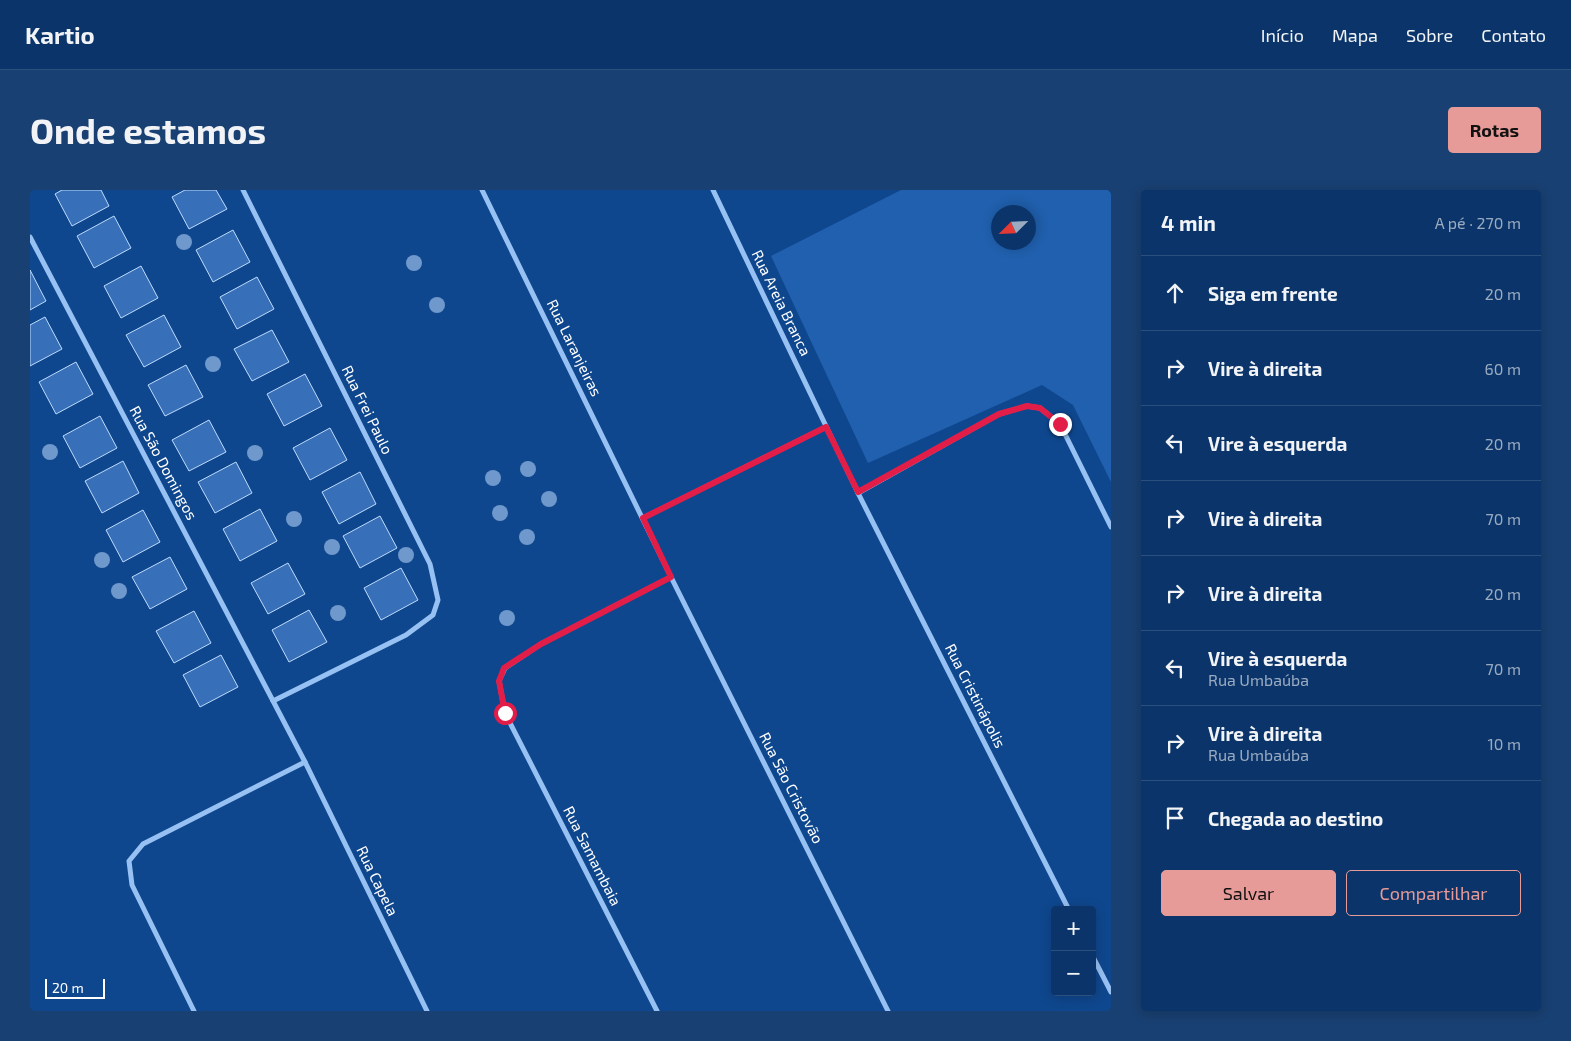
<!DOCTYPE html>
<html lang="pt">
<head>
<meta charset="utf-8">
<style>
  :root { --surface:#0b356a; --page:#194072; --text:#f1f3f6; --muted:#9aabc1; --line:#2b507e; --accent:#e69b98 }
  body { margin:0; font-family:"Exo 2",sans-serif; background:var(--page); color:var(--text) }
  .controls { position:absolute; right:15px; bottom:15px; display:grid; overflow:hidden; border-radius:5px; box-shadow:0 2px 12px #0003 }
  .controls button { width:45px; height:45px; display:grid; place-items:center; padding:0; border:0; border-bottom:1px solid var(--line); background:var(--surface); color:var(--text); font:25px sans-serif }
  .compass { position:absolute; left:961px; top:15px; width:45px; height:45px; border-radius:50%; background:var(--surface); box-shadow:0 2px 12px #0003; rotate:246deg }
  .scale { position:absolute; left:15px; bottom:12px; width:60px; box-sizing:border-box; padding-left:5px; border:2px solid #fff; border-top:0; font-size:14px; line-height:18px; white-space:nowrap; color:#fff; -webkit-text-stroke:4px #0f478e; paint-order:stroke }
  .stop { position:absolute; width:15px; height:15px; margin:-11px; border:4px solid #e11d48; border-radius:50%; background:#fff }
  .stop.end { background:#e11d48; border-color:#fff; box-shadow:0 1px 5px #0008 }
  .list { margin:0; padding:0; list-style:none }
  h2 { display:flex; justify-content:space-between; align-items:center; height:65px; margin:0; padding:0 20px; font-size:21px }
  h2 small { font-size:16px; font-weight:400; color:var(--muted) }
  .list li { display:grid; grid-template-columns:32px 1fr auto; gap:15px; align-items:center; box-sizing:border-box; height:75px; padding:0 20px; border-top:1px solid var(--line) }
  .list b { display:block; font-size:19px; white-space:nowrap }
  .list p { margin:0; font-size:16px; white-space:nowrap; color:var(--muted) }
  .list em { font-size:16px; font-style:normal; color:var(--muted) }
  .actions { display:flex; gap:10px; padding:15px 20px }
  .actions a { flex:1; padding:11px 0; border:1px solid var(--accent); border-radius:5px; text-align:center; font-size:18px; color:var(--accent) }
  .actions .main { background:var(--accent); color:#111 }
  .icon { flex:none; width:28px; height:28px; fill:none; stroke:currentColor; stroke-width:2; stroke-linecap:round; stroke-linejoin:round }
  .map { position:relative; flex:none; width:1081px; height:821px; overflow:hidden; border-radius:5px }
  header { display:flex; align-items:center; gap:30px; box-sizing:border-box; height:70px; padding:0 25px; background:var(--surface); border-bottom:1px solid var(--line) }
  header strong { font-size:24px }
  nav { display:flex; gap:28px; margin-inline-start:auto; font-size:18px }
  .intro { display:flex; align-items:center; justify-content:space-between; box-sizing:border-box; height:120px; padding:0 30px }
  h1 { margin:0; font-size:35px }
  .button { padding:12px 22px; border-radius:5px; background:var(--accent); color:#111; font-size:18px; font-weight:700 }
  main { display:flex; gap:30px; padding:0 30px }
  aside { flex:1; background:var(--surface); border-radius:5px; box-shadow:0 2px 12px #0003 }
  .map>svg:first-child { display:block }
  .green { fill:#2060ae; fill-rule:evenodd }
  .building { fill:#3770b8; stroke:#bedbfe }
  .lines { fill:none; stroke-linecap:round; stroke-linejoin:round }
  .street { stroke:#97c1f3; stroke-width:5 }
  .tree { fill:#6f98cc }
  .route { stroke:#e11d48; stroke-width:6 }
  .labels { text-anchor:middle; stroke-width:4; stroke-linejoin:round; paint-order:stroke }
  .street-label { font-size:15px; fill:#fff; stroke:#0f478e }
</style>
</head>
<body>
<header>
<strong>Kartio</strong>
<nav><a>Início</a><a>Mapa</a><a>Sobre</a><a>Contato</a></nav>
</header>
<div class="intro"><h1>Onde estamos</h1><a class="button">Rotas</a></div>
<main>
<div class="map">
<svg width="1081" height="821" viewBox="0 0 1081 821">
  <rect width="100%" height="100%" fill="#0f478e"/>
  <!-- green -->
  <path class="green" d="M871,0H1081V292L1043,215L1012,195L838,273L741,66ZM968,22H998V52H968Z"/>
  <!-- building -->
  <g class="building">
    <polygon points="32,0 71,0 79,16 42,36 25,4"/>
    <polygon points="155,0 186,0 197,19 159,39 142,7"/>
    <polygon points="84,26 101,58 64,78 47,46"/>
    <polygon points="203,40 220,72 183,92 166,60"/>
    <polygon points="111,76 128,108 91,128 74,96"/>
    <polygon points="0,80 16,111 0,120"/>
    <polygon points="227,87 244,119 207,139 190,107"/>
    <polygon points="134,125 151,157 114,177 96,145"/>
    <polygon points="15,127 32,159 0,176 0,135"/>
    <polygon points="242,140 259,172 222,191 204,159"/>
    <polygon points="46,172 63,204 26,224 9,192"/>
    <polygon points="156,175 173,207 135,226 118,195"/>
    <polygon points="275,184 292,216 254,236 237,204"/>
    <polygon points="70,226 87,258 50,278 33,246"/>
    <polygon points="179,230 196,262 159,281 142,250"/>
    <polygon points="300,238 317,270 280,290 263,258"/>
    <polygon points="93,271 109,303 72,323 55,291"/>
    <polygon points="206,272 222,303 185,323 168,292"/>
    <polygon points="330,282 346,314 309,334 292,302"/>
    <polygon points="230,319 247,351 210,371 193,339"/>
    <polygon points="113,320 130,352 93,372 76,340"/>
    <polygon points="350,326 367,358 330,378 313,346"/>
    <polygon points="140,367 157,399 120,419 102,387"/>
    <polygon points="258,373 275,404 238,424 221,393"/>
    <polygon points="371,378 388,410 351,430 334,398"/>
    <polygon points="279,420 297,452 259,472 242,440"/>
    <polygon points="164,421 181,453 144,473 126,441"/>
    <polygon points="191,465 208,497 170,517 153,485"/>
  </g>
  <g class="lines">
    <!-- street -->
    <g class="street">
      <polyline points="213,0 400,374 408,410 403,425 376,445 243,511"/>
      <polyline points="452,0 641,387 858,821"/>
      <polyline points="683,0 828,303 1039,720"/>
      <polyline points="0,47 275,572 397,821"/>
      <polyline points="828,303 969,224 997,216 1010,218 1030,234 1081,337"/>
      <polyline points="613,328 796,237"/>
      <polyline points="1062,765 1081,802"/>
      <polyline points="164,821 102,695 99,671 113,654 275,572"/>
      <polyline points="627,821 475,523 469,491 475,478 511,454 641,387"/>
    </g>
  </g>
  <!-- trees -->
  <g class="tree">
    <circle cx="154" cy="52" r="8"/>
    <circle cx="384" cy="73" r="8"/>
    <circle cx="407" cy="115" r="8"/>
    <circle cx="183" cy="174" r="8"/>
    <circle cx="20" cy="262" r="8"/>
    <circle cx="225" cy="263" r="8"/>
    <circle cx="498" cy="279" r="8"/>
    <circle cx="463" cy="288" r="8"/>
    <circle cx="519" cy="309" r="8"/>
    <circle cx="470" cy="323" r="8"/>
    <circle cx="264" cy="329" r="8"/>
    <circle cx="497" cy="347" r="8"/>
    <circle cx="302" cy="357" r="8"/>
    <circle cx="376" cy="365" r="8"/>
    <circle cx="72" cy="370" r="8"/>
    <circle cx="89" cy="401" r="8"/>
    <circle cx="308" cy="423" r="8"/>
    <circle cx="477" cy="428" r="8"/>
  </g>
  <g class="lines">
    <!-- route -->
    <polyline class="route" points="475,523 469,491 474,478 511,454 641,387 613,328 796,237 828,302 969,224 997,216 1010,218 1030,234"/>
  </g>
  <g class="labels">
    <!-- street labels -->
    <g class="street-label">
      <text transform="translate(751 113) rotate(64)" y="5">Rua Areia Branca</text>
      <text transform="translate(544 158) rotate(64)" y="5">Rua Laranjeiras</text>
      <text transform="translate(337 220) rotate(64)" y="5">Rua Frei Paulo</text>
      <text transform="translate(133 273) rotate(62)" y="5">Rua São Domingos</text>
      <text transform="translate(945 506) rotate(63)" y="5">Rua Cristinápolis</text>
      <text transform="translate(761 598) rotate(63)" y="5">Rua São Cristovão</text>
      <text transform="translate(562 666) rotate(63)" y="5">Rua Samambaia</text>
      <text transform="translate(347 691) rotate(64)" y="5">Rua Capela</text>
    </g>
  </g>
</svg>
<div class="controls">
<button>+</button>
<button>−</button>
</div>
<svg class="compass" viewBox="-18 -18 36 36"><path d="M0-13l5 13h-10z" fill="#e53935"/><path d="M0 13l5-13h-10z" fill="#9aabc1"/></svg>
<div class="scale">20 m</div>
<div class="stop" style="left:475px;top:523px"></div>
<div class="stop end" style="left:1030px;top:234px"></div>
</div>
<aside>
<h2>4 min<small>A pé · 270 m</small></h2>
<ul class="list">
<li><svg class="icon" aria-label="ahead" viewBox="0 0 24 24"><path d="M12 20V5M6 11l6-6 6 6"/></svg><div><b>Siga em frente</b></div><em>20 m</em></li>
<li><svg class="icon" aria-label="right" viewBox="0 0 24 24"><path d="M7 20v-9h11M14 6l5 5-5 5"/></svg><div><b>Vire à direita</b></div><em>60 m</em></li>
<li><svg class="icon" aria-label="left" viewBox="0 0 24 24"><path d="M17 20v-9H6M10 6l-5 5 5 5"/></svg><div><b>Vire à esquerda</b></div><em>20 m</em></li>
<li><svg class="icon" aria-label="right" viewBox="0 0 24 24"><path d="M7 20v-9h11M14 6l5 5-5 5"/></svg><div><b>Vire à direita</b></div><em>70 m</em></li>
<li><svg class="icon" aria-label="right" viewBox="0 0 24 24"><path d="M7 20v-9h11M14 6l5 5-5 5"/></svg><div><b>Vire à direita</b></div><em>20 m</em></li>
<li><svg class="icon" aria-label="left" viewBox="0 0 24 24"><path d="M17 20v-9H6M10 6l-5 5 5 5"/></svg><div><b>Vire à esquerda</b><p>Rua Umbaúba</p></div><em>70 m</em></li>
<li><svg class="icon" aria-label="right" viewBox="0 0 24 24"><path d="M7 20v-9h11M14 6l5 5-5 5"/></svg><div><b>Vire à direita</b><p>Rua Umbaúba</p></div><em>10 m</em></li>
<li><svg class="icon" aria-label="arrive" viewBox="0 0 24 24"><path d="M6 21V4h12l-3 4 3 4H6"/></svg><div><b>Chegada ao destino</b></div></li>
</ul>
<div class="actions"><a class="main">Salvar</a><a>Compartilhar</a></div>
</aside>
</main>
</body>
</html>
